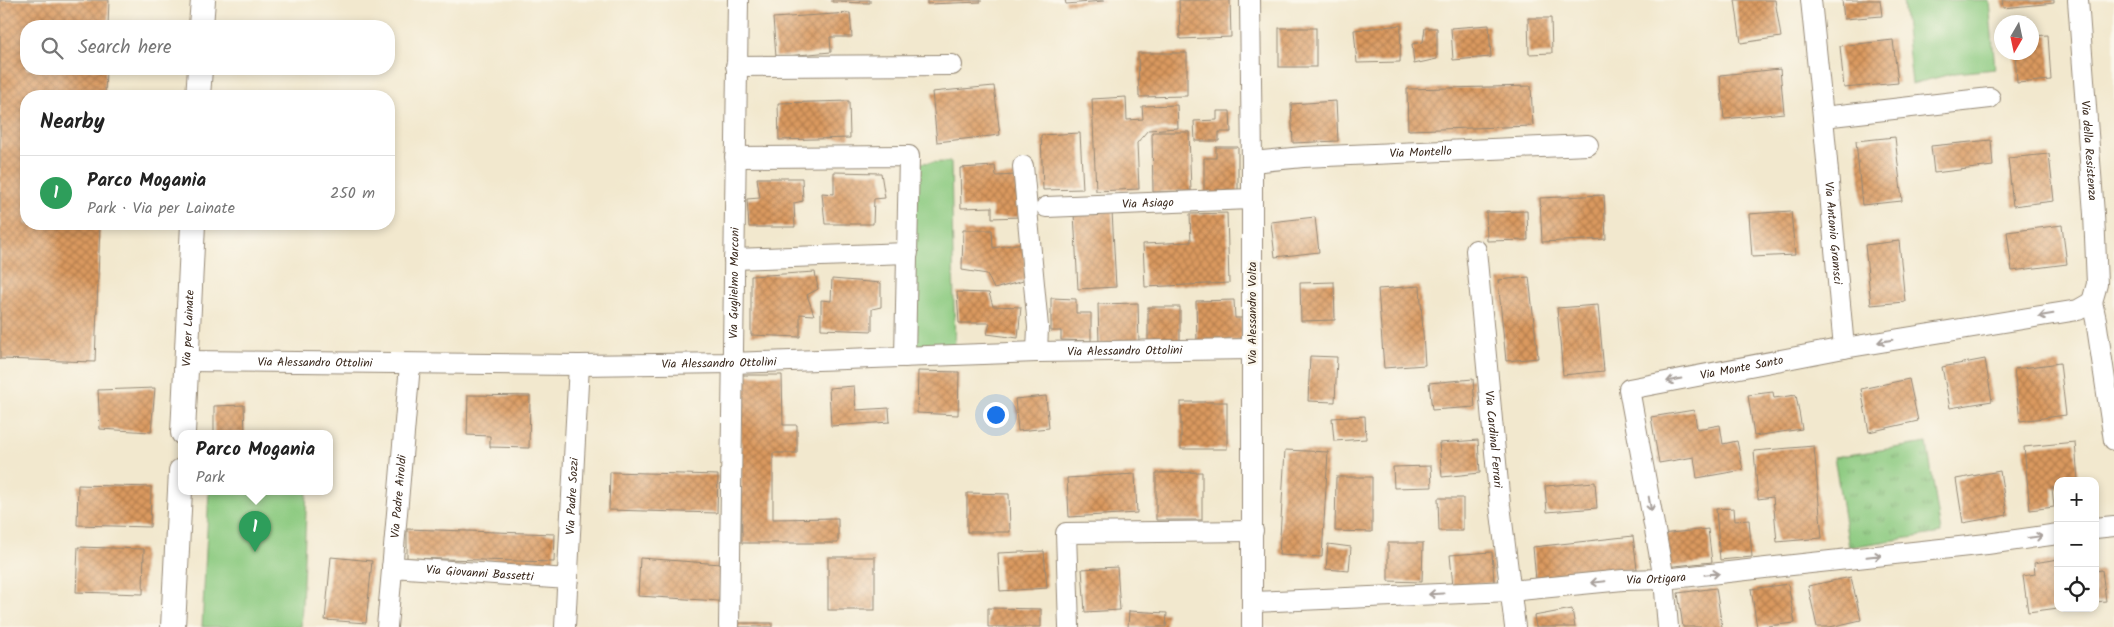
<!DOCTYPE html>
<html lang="en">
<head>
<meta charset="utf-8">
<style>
  :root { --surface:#fff; --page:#f2f2f2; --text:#222; --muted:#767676; --line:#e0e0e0; --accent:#b45309 }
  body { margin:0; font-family:Kalam,sans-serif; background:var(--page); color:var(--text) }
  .controls { position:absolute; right:15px; bottom:15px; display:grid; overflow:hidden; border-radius:10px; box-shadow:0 2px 8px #0003 }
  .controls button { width:45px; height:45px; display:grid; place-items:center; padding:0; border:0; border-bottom:1px solid var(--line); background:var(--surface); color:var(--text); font:25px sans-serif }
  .compass { position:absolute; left:1994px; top:15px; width:45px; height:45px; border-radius:50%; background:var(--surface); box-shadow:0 2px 8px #0003; rotate:189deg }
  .you { position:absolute; left:995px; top:414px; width:18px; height:18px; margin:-12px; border:4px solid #fff; border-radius:50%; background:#1a73e8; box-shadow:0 0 0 8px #1a73e833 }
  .badge { display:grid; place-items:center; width:32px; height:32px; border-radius:50%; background:var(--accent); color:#fff; font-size:16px; font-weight:700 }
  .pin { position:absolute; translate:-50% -41px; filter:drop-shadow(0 1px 2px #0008) }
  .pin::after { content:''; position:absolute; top:26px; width:18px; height:15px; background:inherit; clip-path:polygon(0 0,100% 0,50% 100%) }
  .popup { position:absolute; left:178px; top:430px; width:155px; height:65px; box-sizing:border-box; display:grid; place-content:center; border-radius:10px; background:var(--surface); filter:drop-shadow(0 1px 4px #0005); font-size:16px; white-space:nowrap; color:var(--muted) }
  .popup b { font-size:19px; color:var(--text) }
  .popup::after { content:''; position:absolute; left:50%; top:100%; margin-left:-10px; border:10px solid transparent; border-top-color:var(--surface) }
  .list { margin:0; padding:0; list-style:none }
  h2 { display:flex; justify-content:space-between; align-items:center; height:65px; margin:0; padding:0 20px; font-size:21px }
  h2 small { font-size:16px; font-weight:400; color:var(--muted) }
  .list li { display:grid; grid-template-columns:32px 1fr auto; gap:15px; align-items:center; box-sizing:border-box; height:75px; padding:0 20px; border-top:1px solid var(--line) }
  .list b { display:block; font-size:19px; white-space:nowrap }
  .list p { margin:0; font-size:16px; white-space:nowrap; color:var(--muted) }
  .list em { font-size:16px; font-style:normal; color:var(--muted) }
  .icon { flex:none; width:28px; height:28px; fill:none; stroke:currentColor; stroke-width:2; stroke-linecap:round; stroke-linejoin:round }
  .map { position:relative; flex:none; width:2114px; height:627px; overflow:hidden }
  .search { position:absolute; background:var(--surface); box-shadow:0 2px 8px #0003; left:20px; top:20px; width:375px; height:55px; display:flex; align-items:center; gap:12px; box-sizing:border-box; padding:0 18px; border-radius:20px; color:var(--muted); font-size:19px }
  .panel { position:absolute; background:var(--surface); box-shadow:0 2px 8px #0003; left:20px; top:90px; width:375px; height:140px; border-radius:20px }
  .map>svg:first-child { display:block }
  .grass { fill:url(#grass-tufts); stroke:#647a4f }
  .park { fill:#8cca80; stroke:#647a4f }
  .building { fill:url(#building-cross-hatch) }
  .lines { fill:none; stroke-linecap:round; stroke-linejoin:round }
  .minor-casing { stroke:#968976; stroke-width:22 }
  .tertiary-casing { stroke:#968976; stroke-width:26 }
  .minor { stroke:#fff; stroke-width:20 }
  .tertiary { stroke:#fff; stroke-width:24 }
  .oneway { stroke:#a79f9a }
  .labels { text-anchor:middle; stroke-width:5; stroke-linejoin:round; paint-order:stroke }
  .street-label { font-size:12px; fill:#3b2a1e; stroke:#fbf7ec }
</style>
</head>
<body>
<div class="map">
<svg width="2114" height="627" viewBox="0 0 2114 627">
  <defs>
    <pattern id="grass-tufts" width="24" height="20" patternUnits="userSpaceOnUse" patternTransform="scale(1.25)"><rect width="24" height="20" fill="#8cca80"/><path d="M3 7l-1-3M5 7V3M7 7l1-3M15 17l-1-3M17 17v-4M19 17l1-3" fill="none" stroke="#74a468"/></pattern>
    <pattern id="building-cross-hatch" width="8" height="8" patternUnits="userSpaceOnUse" patternTransform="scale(1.25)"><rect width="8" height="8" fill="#da995f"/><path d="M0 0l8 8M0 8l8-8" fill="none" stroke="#b27d4e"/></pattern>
  </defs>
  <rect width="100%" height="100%" fill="#fbf7ec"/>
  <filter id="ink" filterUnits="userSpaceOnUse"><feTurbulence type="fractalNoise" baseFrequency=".02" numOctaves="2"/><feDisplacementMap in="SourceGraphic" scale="10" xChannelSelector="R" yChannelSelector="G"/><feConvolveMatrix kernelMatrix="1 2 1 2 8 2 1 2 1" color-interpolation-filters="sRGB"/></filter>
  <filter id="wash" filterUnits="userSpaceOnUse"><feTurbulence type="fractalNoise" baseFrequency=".0096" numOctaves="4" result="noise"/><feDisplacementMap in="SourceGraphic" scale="20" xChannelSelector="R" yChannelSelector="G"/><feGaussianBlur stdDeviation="1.12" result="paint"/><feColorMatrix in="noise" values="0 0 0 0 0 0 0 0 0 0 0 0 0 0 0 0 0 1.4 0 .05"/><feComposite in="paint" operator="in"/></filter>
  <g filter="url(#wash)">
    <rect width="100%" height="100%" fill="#f2e8ce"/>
    <!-- grass -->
    <polygon class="grass" points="1927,443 1941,533 1849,547 1834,457"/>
    <!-- park -->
    <g class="park">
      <polygon points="1903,0 1989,0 1995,69 1955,73 1912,84"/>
      <polygon points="951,162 955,350 913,351 909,163"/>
      <polygon points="209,491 307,491 301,627 202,627"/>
    </g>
    <g id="blocks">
      <!-- building -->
      <g class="building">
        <polygon points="0,0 109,0 108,26 26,26 26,69 106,69 105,96 26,96 26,224 100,224 95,362 0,359"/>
        <polygon points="832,0 870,0 870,3 832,2"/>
        <polygon points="927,0 981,0 981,2 927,4"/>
        <polygon points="1065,0 1104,0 1104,1 1066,4"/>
        <polygon points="1179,0 1230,0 1231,37 1180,39"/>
        <polygon points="1735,0 1775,0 1781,37 1741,43"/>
        <polygon points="1842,0 1880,0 1882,16 1844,19"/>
        <polygon points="2002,0 2054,0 2054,3 2003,8"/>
        <polygon points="850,13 852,37 830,37 831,52 776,57 773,18"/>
        <polygon points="1528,18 1551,18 1552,53 1529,54"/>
        <polygon points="1401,25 1400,62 1357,63 1354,30"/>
        <polygon points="1489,25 1491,57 1453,60 1451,28"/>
        <rect x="1279" y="28" width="37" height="39"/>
        <polygon points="1425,28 1437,28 1437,59 1414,64 1412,44 1423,42"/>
        <polygon points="2048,35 2051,80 2017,83 2015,52 2032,52 2032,36"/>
        <polygon points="1893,40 1898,83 1844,88 1840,46"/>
        <polygon points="1138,53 1187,53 1187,96 1139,97"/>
        <polygon points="1780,69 1784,113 1724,119 1720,75"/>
        <polygon points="994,86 1000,135 937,142 932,92"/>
        <polygon points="1531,86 1533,126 1408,130 1407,89"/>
        <polygon points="1126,97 1127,120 1143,119 1142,106 1177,105 1178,128 1148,130 1137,143 1139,189 1096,191 1092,99"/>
        <polygon points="849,101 850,138 779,140 778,103"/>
        <polygon points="1336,101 1338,141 1293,143 1291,104"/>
        <polygon points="1217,111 1230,111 1231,132 1219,132 1219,141 1195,141 1194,121 1217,120"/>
        <polygon points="1152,132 1189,132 1191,191 1153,192"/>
        <polygon points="1080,133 1083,189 1043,190 1041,135"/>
        <polygon points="1895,137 1902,201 1862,205 1856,141"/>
        <polygon points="1991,140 1993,166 1934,173 1931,146"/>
        <polygon points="1216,147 1238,147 1238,194 1204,194 1204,158 1216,158"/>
        <polygon points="2049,154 2054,201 2013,206 2008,158"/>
        <polygon points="995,166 996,176 1018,175 1020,217 992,218 992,207 961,208 960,168"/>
        <polygon points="834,172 881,173 885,198 874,199 873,224 825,224 822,193 834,194"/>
        <polygon points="757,178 802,178 803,201 794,203 795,227 749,227 747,199 760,198"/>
        <polygon points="1604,195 1606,239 1542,242 1540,198"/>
        <polygon points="1112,211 1116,287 1078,289 1074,213"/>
        <polygon points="1527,211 1528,240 1487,241 1486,212"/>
        <polygon points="1791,211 1795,255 1752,257 1749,214"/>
        <polygon points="1227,213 1229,283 1145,287 1143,244 1191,242 1190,214"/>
        <polygon points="1315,217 1319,252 1275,257 1271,222"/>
        <polygon points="2062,225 2067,264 2012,271 2007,232"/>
        <polygon points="963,230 992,230 993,248 1023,243 1027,280 994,289 987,274 962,270"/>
        <polygon points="1899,241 1905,302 1871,305 1865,245"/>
        <polygon points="815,272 818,289 807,295 814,315 800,314 800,337 751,335 751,276"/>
        <polygon points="1529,277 1538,358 1506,361 1498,280"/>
        <polygon points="832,279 881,283 881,307 872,309 872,331 821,329 821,300 831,301"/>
        <polygon points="1334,282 1335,320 1301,321 1300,283"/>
        <polygon points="1420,286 1425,365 1384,368 1378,289"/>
        <polygon points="957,292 989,293 993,306 1021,307 1018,338 987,334 990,323 959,323"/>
        <polygon points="1051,298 1076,299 1076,313 1091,313 1091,341 1061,340 1061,331 1051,331"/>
        <polygon points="1234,300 1235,318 1242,318 1242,341 1197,342 1196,301"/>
        <polygon points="1138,303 1139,343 1099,344 1098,304"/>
        <polygon points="1598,305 1604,371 1563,375 1557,308"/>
        <rect x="1148" y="307" width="32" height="34"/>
        <polygon points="1310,356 1337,357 1335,402 1308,401"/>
        <polygon points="1985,359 1992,401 1950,408 1942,367"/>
        <polygon points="2060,363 2066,415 2020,421 2014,369"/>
        <polygon points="918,371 959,372 958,415 917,413"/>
        <polygon points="740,375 782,375 783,425 797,425 797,453 773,453 773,519 838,518 838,543 742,543"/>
        <polygon points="1473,379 1475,407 1432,410 1429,383"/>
        <polygon points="1909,379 1918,421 1869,432 1861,389"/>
        <polygon points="854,386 856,410 889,408 890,422 831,426 829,388"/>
        <polygon points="155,388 151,432 100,429 98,390"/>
        <polygon points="1773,392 1774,398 1796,395 1802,429 1754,436 1748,395"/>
        <polygon points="468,395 530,396 529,448 490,447 490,436 467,435"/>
        <polygon points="1046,396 1049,428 1018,431 1015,399"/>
        <rect x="1181" y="402" width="46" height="47"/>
        <polygon points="244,405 245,433 214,433 214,406"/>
        <polygon points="1694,410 1697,429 1720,425 1723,444 1737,441 1743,470 1697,478 1694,457 1659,463 1651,417"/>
        <polygon points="1365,416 1366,439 1334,441 1332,418"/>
        <polygon points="1478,440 1480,473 1442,477 1439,443"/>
        <polygon points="2075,442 2078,481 2058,481 2058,488 2052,488 2054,507 2030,510 2024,447"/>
        <polygon points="1814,446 1822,538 1777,542 1773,497 1758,499 1754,451"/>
        <polygon points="1285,450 1328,452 1322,557 1279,555"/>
        <polygon points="1431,466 1432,487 1394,488 1393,467"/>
        <polygon points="2000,471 2007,515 1963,523 1956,479"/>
        <polygon points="610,472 718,475 717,513 609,510"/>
        <polygon points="1202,472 1202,520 1156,520 1156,473"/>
        <polygon points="1135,474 1137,513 1069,517 1067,478"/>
        <polygon points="1336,477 1372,477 1372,532 1335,531"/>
        <polygon points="1595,482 1597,508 1547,512 1545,486"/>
        <polygon points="78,485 151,487 150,527 77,525"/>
        <polygon points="967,493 1009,494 1010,532 967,532"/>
        <polygon points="1438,498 1463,498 1463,531 1439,531"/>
        <polygon points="1734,508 1735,521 1749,520 1752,557 1720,560 1716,509"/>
        <polygon points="407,529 555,534 554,562 407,558"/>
        <polygon points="1708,529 1712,562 1665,567 1661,534"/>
        <polygon points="1633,536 1637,569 1536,580 1533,547"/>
        <polygon points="1388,543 1423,543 1422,582 1388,581"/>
        <polygon points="1328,544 1351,547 1349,571 1326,569"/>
        <polygon points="78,547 144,549 143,594 76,592"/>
        <polygon points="1044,551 1047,588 1000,591 998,553"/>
        <polygon points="1492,552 1494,583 1453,586 1450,555"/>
        <polygon points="331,557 372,561 366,623 325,620"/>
        <rect x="828" y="557" width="47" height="53"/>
        <polygon points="640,558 721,564 719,601 638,596"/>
        <polygon points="2058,559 2058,608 2028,612 2023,576 2035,574 2034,563"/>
        <polygon points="1117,567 1120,610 1085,612 1082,569"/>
        <polygon points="2102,570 2106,601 2095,602 2095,571"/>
        <polygon points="1851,577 1861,620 1830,627 1817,627 1808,586"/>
        <polygon points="1788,584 1795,623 1757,627 1751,589"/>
        <polygon points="1716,588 1722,627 1683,627 1678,593"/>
        <polygon points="988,608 1041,609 1041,627 988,627"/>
        <polygon points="1572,609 1575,627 1536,627 1534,616"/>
        <polygon points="1129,611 1167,613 1166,627 1128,627"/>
        <rect x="736" y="623" width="36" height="4"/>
      </g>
    </g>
  </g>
  <g filter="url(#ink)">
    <use href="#blocks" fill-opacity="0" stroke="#968976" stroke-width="1"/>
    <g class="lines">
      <!-- minor casing -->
      <g class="minor-casing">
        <g id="minor">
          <polyline points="1250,0 1252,162 1252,627"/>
          <path id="s1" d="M1811,0L1823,117L1844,348"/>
          <path id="s2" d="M2078,0L2094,214L2097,284L2092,302"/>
          <polyline points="736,66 952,65"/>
          <polyline points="1823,117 1990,98"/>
          <polyline points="735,157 909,156 905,357"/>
          <path id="s3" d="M1252,162L1303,157L1588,145"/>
          <polyline points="1023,166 1038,327 1037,352"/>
          <path id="s4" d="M1046,207L1251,199"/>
          <path id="s5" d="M1476,250L1500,505L1515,627"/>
          <polyline points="734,259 908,253"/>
          <polyline points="2092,302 2096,320 2114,440"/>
          <path id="s6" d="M187,361L579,365L732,363L1037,352L1252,349"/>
          <polyline points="2095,528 2114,526"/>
          <path id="s7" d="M392,567L568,579"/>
          <path id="s8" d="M1253,602L1510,591L1623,580L1664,579L1987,544L2058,534"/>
          <path id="s9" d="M387,627L410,365"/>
          <path id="s10" d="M565,627L579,365"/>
          <path id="s11" d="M729,627L738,0"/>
          <polyline points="1069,627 1066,533 1253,531"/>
          <path id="s12" d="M1668,627L1664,579L1629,389L1844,348L2078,310L2092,302"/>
        </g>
      </g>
      <!-- tertiary casing -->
      <g class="tertiary-casing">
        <g id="tertiary">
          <polyline points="201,26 203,0"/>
          <polyline points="198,96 200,69"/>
          <path id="s13" d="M183,433L193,224"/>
          <polyline points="173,627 181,471"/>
        </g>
      </g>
      <!-- minor -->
      <use href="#minor" class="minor"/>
      <!-- tertiary -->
      <use href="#tertiary" class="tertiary"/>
    </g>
    <!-- one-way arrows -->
    <defs><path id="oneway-shaft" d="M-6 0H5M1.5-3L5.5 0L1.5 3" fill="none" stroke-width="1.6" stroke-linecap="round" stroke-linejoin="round" transform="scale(1.25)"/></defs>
    <g class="oneway">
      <use href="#oneway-shaft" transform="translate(2046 315) rotate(171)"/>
      <use href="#oneway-shaft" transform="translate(1885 341) rotate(171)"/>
      <use href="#oneway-shaft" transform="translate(1674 380) rotate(169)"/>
      <use href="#oneway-shaft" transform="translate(1650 504) rotate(80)"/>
      <use href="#oneway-shaft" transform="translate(2035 537) rotate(-8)"/>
      <use href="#oneway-shaft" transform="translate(1874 556) rotate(-6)"/>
      <use href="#oneway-shaft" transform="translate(1712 574) rotate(-6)"/>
      <use href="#oneway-shaft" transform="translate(1598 582) rotate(174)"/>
      <use href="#oneway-shaft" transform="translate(1436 594) rotate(177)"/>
    </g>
  </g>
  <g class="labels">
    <!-- street labels -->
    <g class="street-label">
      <text dy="4" stroke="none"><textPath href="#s2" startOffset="151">Via della Resistenza</textPath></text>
      <text dy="4" stroke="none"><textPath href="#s3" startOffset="169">Via Montello</textPath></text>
      <text dy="4" stroke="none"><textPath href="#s4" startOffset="102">Via Asiago</textPath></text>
      <text dy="4" stroke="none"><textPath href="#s1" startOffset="234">Via Antonio Gramsci</textPath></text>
      <text dy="4" stroke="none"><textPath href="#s11" startOffset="344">Via Guglielmo Marconi</textPath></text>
      <text transform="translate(1252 313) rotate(-90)" y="4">Via Alessandro Volta</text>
      <text dy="4" stroke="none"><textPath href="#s13" startOffset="105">Via per Lainate</textPath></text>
      <text dy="4" stroke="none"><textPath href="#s6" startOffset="938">Via Alessandro Ottolini</textPath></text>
      <text dy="4" stroke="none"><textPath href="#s6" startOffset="532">Via Alessandro Ottolini</textPath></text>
      <text dy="4" stroke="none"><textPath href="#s6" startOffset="128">Via Alessandro Ottolini</textPath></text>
      <text dy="4" stroke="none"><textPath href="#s12" startOffset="356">Via Monte Santo</textPath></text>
      <text dy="4" stroke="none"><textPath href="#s5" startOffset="190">Via Cardinal Ferrari</textPath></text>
      <text dy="4" stroke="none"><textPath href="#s9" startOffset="131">Via Padre Airoldi</textPath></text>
      <text dy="4" stroke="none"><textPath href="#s10" startOffset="131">Via Padre Sozzi</textPath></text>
      <text dy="4" stroke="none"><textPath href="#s7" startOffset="88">Via Giovanni Bassetti</textPath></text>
      <text dy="4" stroke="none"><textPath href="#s8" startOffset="404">Via Ortigara</textPath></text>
    </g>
  </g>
</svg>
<div class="controls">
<button>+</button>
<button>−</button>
<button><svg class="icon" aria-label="locate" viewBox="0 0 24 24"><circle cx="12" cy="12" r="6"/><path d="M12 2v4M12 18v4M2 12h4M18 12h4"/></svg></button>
</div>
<svg class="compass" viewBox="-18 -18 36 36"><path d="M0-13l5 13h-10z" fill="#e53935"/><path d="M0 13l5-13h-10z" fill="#767676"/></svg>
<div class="you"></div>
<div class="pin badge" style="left:255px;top:552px;background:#2e9e5b">1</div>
<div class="popup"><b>Parco Mogania</b>Park</div>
<div class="search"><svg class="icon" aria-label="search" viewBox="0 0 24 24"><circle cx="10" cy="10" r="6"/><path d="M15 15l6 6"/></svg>Search here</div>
<section class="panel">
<h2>Nearby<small></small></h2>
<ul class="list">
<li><span class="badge" style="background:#2e9e5b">1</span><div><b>Parco Mogania</b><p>Park · Via per Lainate</p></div><em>250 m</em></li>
</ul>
</section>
</div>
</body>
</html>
